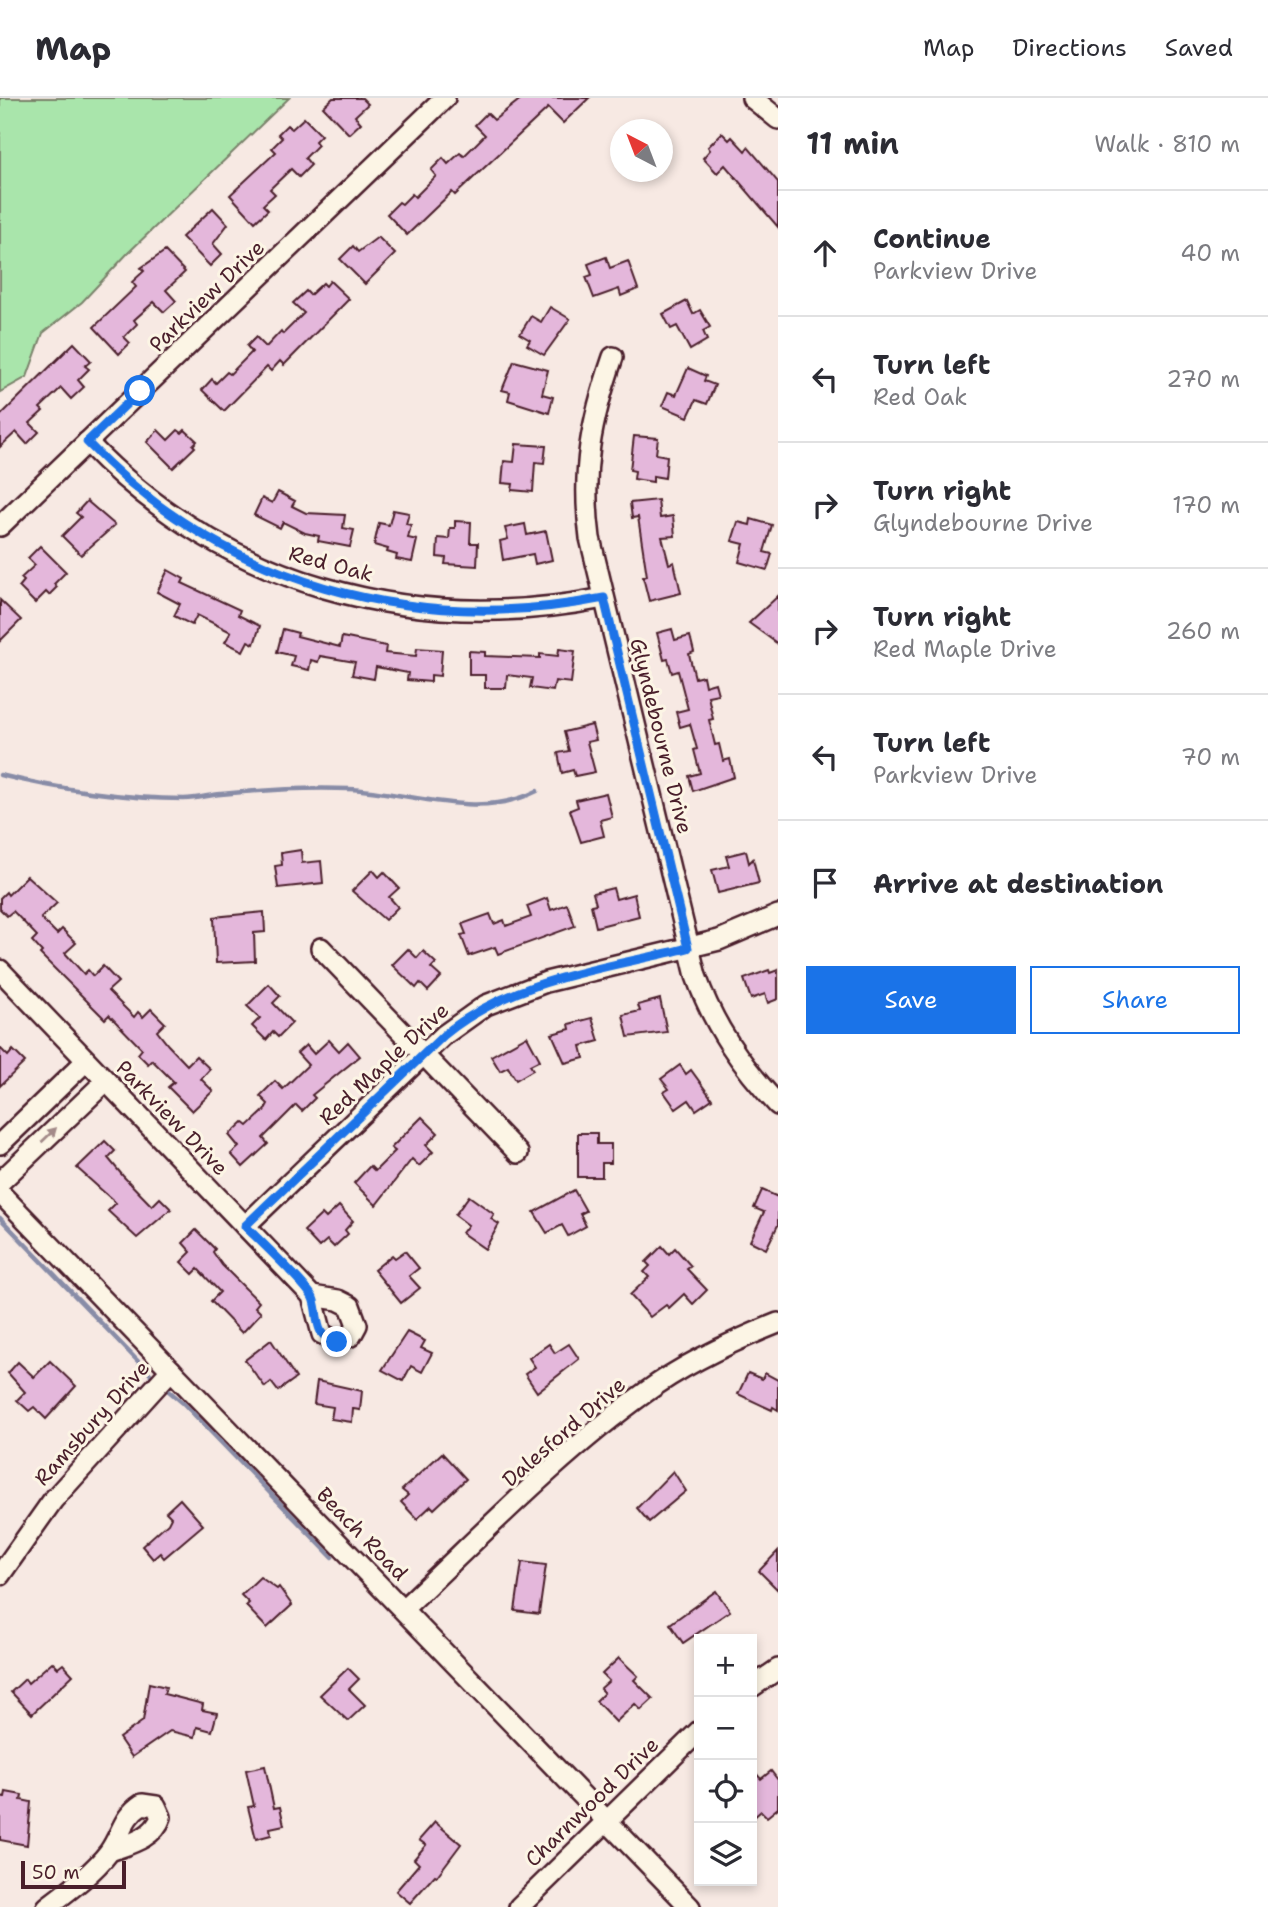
<!DOCTYPE html>
<html lang="en">
<head>
<meta charset="utf-8">
<style>
  :root { --surface:#fff; --page:#f7f7f7; --text:#2b2b33; --muted:#7c7c81; --line:#e1e1e2; --accent:#1a73e8 }
  body { margin:0; font-family:"Shantell Sans",sans-serif; background:var(--page); color:var(--text) }
  .controls { position:absolute; right:21px; bottom:21px; display:grid; overflow:hidden; border-radius:0px; box-shadow:0 4px 10px #0003 }
  .controls button { width:63px; height:63px; display:grid; place-items:center; padding:0; border:0; border-bottom:2px solid var(--line); background:var(--surface); color:var(--text); font:35px sans-serif }
  .compass { position:absolute; left:610px; top:21px; width:63px; height:63px; border-radius:50%; background:var(--surface); box-shadow:0 4px 10px #0003; rotate:318deg }
  .scale { position:absolute; left:21px; bottom:18px; width:105px; box-sizing:border-box; padding-left:7px; border:4px solid #4a1f2b; border-top:0; font-size:19px; line-height:24px; white-space:nowrap; color:#4a1f2b; -webkit-text-stroke:5px #fcf5e5; paint-order:stroke }
  .stop { position:absolute; width:21px; height:21px; margin:-16px; border:5px solid #1a73e8; border-radius:50%; background:#fff }
  .stop.end { background:#1a73e8; border-color:#fff; box-shadow:0 2px 7px #0008 }
  .list { margin:0; padding:0; list-style:none }
  h2 { display:flex; justify-content:space-between; align-items:center; height:91px; margin:0; padding:0 28px; font-size:30px }
  h2 small { font-size:23px; font-weight:400; color:var(--muted) }
  .list li { display:grid; grid-template-columns:46px 1fr auto; gap:21px; align-items:center; box-sizing:border-box; height:126px; padding:0 28px; border-top:2px solid var(--line) }
  .list b { display:block; font-size:26px; white-space:nowrap }
  .list p { margin:0; font-size:23px; white-space:nowrap; color:var(--muted) }
  .list em { font-size:23px; font-style:normal; color:var(--muted) }
  .actions { display:flex; gap:14px; padding:21px 28px }
  .actions a { flex:1; padding:16px 0; border:2px solid var(--accent); border-radius:0px; text-align:center; font-size:24px; color:var(--accent) }
  .actions .main { background:var(--accent); color:#fff }
  .icon { flex:none; width:38px; height:38px; fill:none; stroke:currentColor; stroke-width:2; stroke-linecap:round; stroke-linejoin:round }
  .map { position:relative; flex:none; width:778px; height:1809px; overflow:hidden }
  header { display:flex; align-items:center; gap:42px; box-sizing:border-box; height:98px; padding:0 35px; background:var(--surface); border-bottom:2px solid var(--line) }
  header strong { font-size:33px }
  nav { display:flex; gap:38px; margin-inline-start:auto; font-size:24px }
  main { display:flex }
  aside { flex:1; background:var(--surface) }
  .map>svg:first-child { display:block }
  .green { fill:#a9e5ab; stroke:#7a826b; stroke-width:2 }
  .lines { fill:none; stroke-linecap:round; stroke-linejoin:round }
  .stream { stroke:#888ca7; stroke-width:4.5 }
  .building { fill:#e4b7db; stroke:#4a1f2b; stroke-width:2 }
  .minor-casing { stroke:#4a1f2b; stroke-width:24 }
  .minor { stroke:#fcf5e5; stroke-width:19 }
  .oneway { fill:#a38a88 }
  .route { stroke:#1a73e8; stroke-width:9 }
  .labels { text-anchor:middle; stroke-width:6; stroke-linejoin:round; paint-order:stroke }
  .street-label { font-size:21px; fill:#4a1f2b; stroke:#fcf5e5 }
</style>
</head>
<body>
<header>
<strong>Map</strong>
<nav><a>Map</a><a>Directions</a><a>Saved</a></nav>
</header>
<main>
<div class="map">
<svg width="778" height="1809" viewBox="0 0 778 1809">
  <rect width="100%" height="100%" fill="#f7e9e3"/>
  <filter id="ink" filterUnits="userSpaceOnUse"><feTurbulence type="fractalNoise" baseFrequency=".0143" numOctaves="2"/><feDisplacementMap in="SourceGraphic" scale="14" xChannelSelector="R" yChannelSelector="G"/><feConvolveMatrix kernelMatrix="1 2 1 2 8 2 1 2 1" color-interpolation-filters="sRGB"/></filter>
  <g filter="url(#ink)">
    <!-- green -->
    <polygon class="green" points="0,0 289,0 128,155 82,204 43,235 27,279 0,294"/>
    <g class="lines">
      <!-- stream -->
      <g class="stream">
        <path d="M0,677C57,691 126,701 184,701C197,701 209,697 221,696C263,692 307,689 349,691C411,694 478,723 537,693"/>
        <polyline points="0,1120 156,1282"/>
        <polyline points="163,1288 183,1305 332,1459"/>
      </g>
    </g>
    <!-- building -->
    <g class="building">
      <polygon points="333,0 362,0 368,6 355,18 361,25 349,36 323,9"/>
      <polygon points="522,0 589,0 563,25 548,10 455,97 452,94 407,137 387,116 399,104 402,106 412,96 415,99 436,78 431,72 443,60 448,66 460,55 464,58 485,37 475,27 487,15 494,22"/>
      <polygon points="304,20 321,37 315,43 318,47 305,60 311,67 299,79 291,71 270,91 275,96 263,107 268,112 255,124 230,97 276,54 272,50 282,40 278,36 287,27 292,31"/>
      <polygon points="722,35 729,42 732,39 745,53 748,49 778,84 778,129 725,67 717,75 703,60 710,52 708,49"/>
      <polygon points="213,110 228,126 213,146 222,156 210,168 182,139"/>
      <polygon points="378,139 395,156 365,186 340,161 353,148 358,154"/>
      <polygon points="165,153 185,174 166,192 176,203 164,214 154,204 134,222 137,226 124,239 130,245 119,256 94,229 136,189 132,184 144,173 141,170"/>
      <polygon points="606,159 610,170 628,163 638,191 621,198 619,191 594,200 586,179 592,177 588,166"/>
      <polygon points="330,183 349,201 284,267 280,263 271,273 267,269 224,313 202,292 212,281 216,285 227,274 230,276 252,254 247,248 256,239 266,249 281,233 283,236 304,215 293,205 306,193 310,197 323,185 326,188"/>
      <polygon points="687,203 693,216 700,212 710,229 703,233 707,242 690,252 677,228 671,231 663,216"/>
      <polygon points="550,209 570,221 544,257 527,247 530,242 520,236 531,218 541,224"/>
      <polygon points="74,245 91,263 85,268 89,271 78,282 84,289 71,301 61,290 40,310 43,313 30,325 39,334 27,346 16,334 0,349 0,318"/>
      <polygon points="514,263 548,272 542,296 553,299 549,315 508,302 510,294 502,292"/>
      <polygon points="688,270 706,278 704,283 715,287 707,306 696,302 688,319 662,308 668,294 676,297"/>
      <polygon points="158,332 168,342 178,332 182,335 185,332 197,343 193,347 195,349 173,370 147,344"/>
      <polygon points="634,338 658,340 656,356 667,358 665,380 653,378 653,384 634,381 635,373 630,372"/>
      <polygon points="516,346 546,348 544,365 535,364 533,394 512,392 513,386 502,385 504,363 514,364"/>
      <polygon points="278,394 295,403 292,408 306,415 345,417 343,430 354,432 350,449 318,443 319,438 305,435 283,424 280,430 254,417 262,400 272,405"/>
      <polygon points="658,402 660,420 673,418 675,438 662,439 669,466 674,464 681,495 649,503 643,479 647,478 638,419 632,420 630,405"/>
      <polygon points="87,403 115,427 81,457 62,438 81,419 76,415"/>
      <polygon points="393,412 409,415 406,426 411,427 408,440 417,442 412,464 396,461 397,457 387,454 388,451 374,447 379,425 389,427"/>
      <polygon points="751,421 772,427 764,454 772,456 767,472 739,464 744,446 732,443 738,424 750,427"/>
      <polygon points="455,423 471,424 470,445 478,445 477,468 445,466 446,460 437,459 438,440 449,441 450,430 455,430"/>
      <polygon points="525,426 527,437 546,433 552,462 535,466 533,456 503,462 500,443 508,441 505,430"/>
      <polygon points="40,448 66,474 54,486 57,489 49,497 46,494 35,505 19,489 24,483 21,480 35,467 28,460"/>
      <polygon points="168,472 184,481 182,485 240,512 238,517 260,528 254,546 248,543 243,553 225,544 231,534 197,517 192,527 174,518 180,506 157,494"/>
      <polygon points="778,498 778,546 749,525"/>
      <polygon points="0,502 21,522 0,543"/>
      <polygon points="283,531 298,535 297,538 340,549 342,539 386,548 385,555 416,558 417,550 442,552 440,578 431,577 431,584 407,582 408,575 376,569 374,581 352,577 355,564 320,558 318,564 311,562 309,572 291,568 294,558 277,554"/>
      <polygon points="672,531 675,542 690,538 694,554 689,556 695,580 703,578 705,588 715,585 718,596 708,598 713,621 709,622 715,647 719,646 723,663 730,661 734,679 693,693 689,678 700,675 694,652 697,651 690,626 680,629 676,614 688,611 678,573 672,575 668,561 664,562 657,535"/>
      <polygon points="559,551 575,553 571,585 555,583 553,593 530,590 532,580 507,577 506,590 485,590 485,577 469,577 469,553 485,554 485,558 540,560 540,556 558,558"/>
      <polygon points="592,627 596,642 587,644 595,674 575,678 573,672 562,675 558,655 569,653 564,634"/>
      <polygon points="606,695 612,719 600,722 604,738 581,744 570,712 578,709 576,702"/>
      <polygon points="301,752 302,765 321,763 323,785 278,790 275,768 282,767 281,755"/>
      <polygon points="746,753 749,765 753,761 759,785 718,795 712,772 729,768 726,758"/>
      <polygon points="373,772 379,779 384,774 399,790 389,799 398,809 385,822 352,793"/>
      <polygon points="27,778 57,805 41,820 57,836 62,831 76,845 65,855 84,876 88,872 93,878 103,868 118,884 108,893 134,919 138,914 143,919 151,911 165,925 157,933 168,947 187,967 196,958 210,971 201,981 213,993 192,1013 168,989 174,984 152,962 148,966 138,956 142,951 109,917 105,921 40,856 42,854 32,843 37,838 13,813 7,818 0,811 0,800 6,794 8,797"/>
      <polygon points="613,790 616,801 634,796 639,818 596,829 591,807 596,806 593,795"/>
      <polygon points="547,800 551,812 567,806 575,828 498,856 495,849 469,858 461,837 466,836 462,826 490,816 494,826 504,822 506,828 531,819 527,808"/>
      <polygon points="264,814 265,834 254,835 255,863 216,865 214,819"/>
      <polygon points="408,851 417,860 423,853 436,865 431,870 441,879 428,893 420,885 416,890 392,867"/>
      <polygon points="769,872 770,875 778,872 778,901 768,905 765,896 751,901 744,881"/>
      <polygon points="269,886 280,898 273,905 292,925 278,939 273,934 266,942 252,928 260,920 247,908"/>
      <polygon points="660,901 667,934 628,939 623,917 640,913 638,907"/>
      <polygon points="592,920 599,943 581,948 584,960 565,965 552,936 570,931 569,926"/>
      <polygon points="527,938 540,962 530,967 533,972 516,982 508,969 500,973 491,958"/>
      <polygon points="329,942 339,953 348,944 360,958 312,997 315,1000 302,1013 296,1007 263,1040 268,1046 243,1069 231,1056 239,1049 229,1037 243,1024 248,1028 264,1013 268,1006 260,998 275,983 283,991 308,967 297,955 306,947 314,956"/>
      <polygon points="0,950 8,958 13,952 25,964 0,988"/>
      <polygon points="680,967 686,976 691,972 712,1001 696,1012 689,1002 676,1011 664,994 669,991 661,981"/>
      <polygon points="422,1019 438,1035 426,1047 433,1054 419,1068 412,1061 376,1107 354,1085 370,1068 375,1073 395,1053 391,1050"/>
      <polygon points="578,1035 597,1035 597,1046 611,1046 611,1065 602,1065 602,1079 578,1079"/>
      <polygon points="105,1043 115,1053 108,1060 123,1078 152,1108 160,1100 171,1111 137,1140 108,1113 116,1105 77,1070"/>
      <polygon points="574,1092 586,1113 580,1116 586,1128 568,1138 562,1127 547,1135 534,1114"/>
      <polygon points="762,1092 778,1099 778,1127 766,1151 750,1143 764,1114 754,1110"/>
      <polygon points="469,1098 494,1116 491,1121 499,1126 485,1151 462,1135 468,1127 455,1117"/>
      <polygon points="339,1108 353,1123 345,1132 348,1136 334,1149 327,1142 319,1149 304,1133 322,1116 326,1120"/>
      <polygon points="196,1132 215,1151 213,1154 222,1167 259,1204 255,1209 261,1215 242,1235 211,1203 220,1194 198,1171 193,1176 181,1164 191,1154 183,1145"/>
      <polygon points="662,1148 669,1156 675,1150 691,1168 687,1171 707,1192 693,1206 684,1196 669,1210 666,1207 650,1219 630,1197 649,1179 644,1174 650,1168 646,1164"/>
      <polygon points="405,1153 419,1170 409,1178 420,1190 401,1205 374,1172 392,1157 395,1160"/>
      <polygon points="407,1234 425,1243 421,1250 432,1255 422,1274 411,1268 403,1283 382,1272"/>
      <polygon points="271,1242 296,1280 278,1293 271,1284 265,1289 245,1262"/>
      <polygon points="549,1246 555,1255 569,1246 579,1261 537,1294 525,1276 535,1269 529,1260"/>
      <polygon points="50,1263 76,1288 46,1321 34,1309 29,1313 17,1302 25,1294 8,1275 18,1264 34,1279"/>
      <polygon points="748,1275 762,1281 765,1275 778,1282 778,1312 773,1309 772,1312 738,1296"/>
      <polygon points="317,1283 362,1293 360,1312 353,1311 352,1324 331,1321 333,1309 314,1306"/>
      <polygon points="442,1355 466,1381 434,1411 431,1408 417,1421 401,1404 408,1397 402,1392"/>
      <polygon points="673,1373 686,1393 649,1424 637,1410"/>
      <polygon points="180,1401 203,1427 164,1460 160,1455 153,1461 142,1448 168,1425 171,1419 166,1414"/>
      <polygon points="778,1453 778,1492 759,1473"/>
      <polygon points="522,1464 546,1467 539,1516 515,1513"/>
      <polygon points="260,1479 277,1491 279,1489 292,1507 267,1530 246,1508 249,1505 241,1497"/>
      <polygon points="716,1493 730,1513 683,1545 670,1526"/>
      <polygon points="619,1560 638,1578 634,1582 653,1601 641,1612 635,1606 616,1624 596,1603 604,1595 600,1591 609,1583 602,1576"/>
      <polygon points="52,1564 58,1570 63,1566 73,1577 32,1616 11,1594 25,1581 28,1585"/>
      <polygon points="348,1570 359,1581 349,1591 365,1607 348,1623 320,1597"/>
      <polygon points="149,1585 166,1589 164,1596 203,1606 202,1612 217,1615 212,1633 197,1629 195,1639 170,1633 132,1659 119,1640 143,1623"/>
      <polygon points="265,1668 274,1710 280,1709 284,1727 270,1730 271,1737 256,1741 248,1709 254,1708 246,1672"/>
      <polygon points="752,1671 761,1681 771,1673 778,1682 778,1710 767,1719 761,1713 752,1721"/>
      <polygon points="6,1694 22,1697 21,1702 31,1704 27,1747 0,1742 0,1698 5,1699"/>
      <polygon points="435,1724 461,1746 437,1778 435,1777 410,1805 396,1793 419,1766 414,1761 426,1747 419,1742"/>
    </g>
    <g class="lines">
      <!-- minor casing -->
      <g class="minor-casing">
        <g id="minor">
          <polyline points="752,0 778,21"/>
          <path d="M613,259C591,323 581,372 590,440L696,878C714,929 742,968 778,1007"/>
          <path d="M87,344C224,487 411,538 604,500"/>
          <polyline points="0,428 445,0"/>
          <polyline points="321,850 518,1055"/>
          <polyline points="0,872 312,1198 322,1236 337,1243 351,1238 357,1227 350,1208 338,1202 312,1198"/>
          <polyline points="0,1046 86,963"/>
          <polyline points="0,1084 106,983"/>
          <polyline points="0,1095 690,1809"/>
          <polyline points="245,1128 444,937 486,907 546,884 719,842 778,817"/>
          <polyline points="0,1477 53,1402 171,1272"/>
          <path d="M403,1511C481,1438 558,1357 646,1294C685,1265 733,1243 778,1225"/>
          <polyline points="752,1589 778,1571"/>
          <path d="M47,1809C68,1793 93,1775 109,1754C122,1736 122,1719 142,1706L156,1708L161,1719C154,1740 129,1746 110,1753"/>
          <polyline points="519,1809 699,1633"/>
        </g>
      </g>
      <!-- minor -->
      <use href="#minor" class="minor"/>
    </g>
    <!-- one-way arrows -->
    <defs><path id="oneway-solid" d="M-6-.8H1V-3.2L6.5 0L1 3.2V.8H-6Z" transform="scale(1.75)"/></defs>
    <use class="oneway" href="#oneway-solid" transform="translate(49 1037) rotate(-44)"/>
  </g>
  <g class="lines" filter="url(#ink)">
    <!-- route -->
    <path class="route" d="M140,293L87,344C223,486 413,538 604,500L688,850C604,871 513,880 444,937L245,1128C258,1141 307,1187 313,1200C320,1217 312,1239 337,1244"/>
  </g>
  <g class="labels">
    <!-- street labels -->
    <g class="street-label">
      <text transform="translate(207 198) rotate(-44)" y="7">Parkview Drive</text>
      <text transform="translate(331 466) rotate(15)" y="7">Red Oak</text>
      <text transform="translate(661 638) rotate(76)" y="7">Glyndebourne Drive</text>
      <text transform="translate(384 966) rotate(-43)" y="7">Red Maple Drive</text>
      <text transform="translate(172 1020) rotate(46)" y="7">Parkview Drive</text>
      <text transform="translate(92 1325) rotate(-48)" y="7">Ramsbury Drive</text>
      <text transform="translate(564 1334) rotate(-41)" y="7">Dalesford Drive</text>
      <text transform="translate(362 1436) rotate(46)" y="7">Beach Road</text>
      <text transform="translate(592 1704) rotate(-44)" y="7">Charnwood Drive</text>
    </g>
  </g>
</svg>
<div class="controls">
<button>+</button>
<button>−</button>
<button><svg class="icon" aria-label="locate" viewBox="0 0 24 24"><circle cx="12" cy="12" r="6"/><path d="M12 2v4M12 18v4M2 12h4M18 12h4"/></svg></button>
<button><svg class="icon" aria-label="layers" viewBox="0 0 24 24"><path d="M12 4l9 5-9 5-9-5zM3 14l9 5 9-5"/></svg></button>
</div>
<svg class="compass" viewBox="-18 -18 36 36"><path d="M0-13l5 13h-10z" fill="#e53935"/><path d="M0 13l5-13h-10z" fill="#7c7c81"/></svg>
<div class="scale">50 m</div>
<div class="stop" style="left:140px;top:293px"></div>
<div class="stop end" style="left:337px;top:1244px"></div>
</div>
<aside>
<h2>11 min<small>Walk · 810 m</small></h2>
<ul class="list">
<li><svg class="icon" aria-label="ahead" viewBox="0 0 24 24"><path d="M12 20V5M6 11l6-6 6 6"/></svg><div><b>Continue</b><p>Parkview Drive</p></div><em>40 m</em></li>
<li><svg class="icon" aria-label="left" viewBox="0 0 24 24"><path d="M17 20v-9H6M10 6l-5 5 5 5"/></svg><div><b>Turn left</b><p>Red Oak</p></div><em>270 m</em></li>
<li><svg class="icon" aria-label="right" viewBox="0 0 24 24"><path d="M7 20v-9h11M14 6l5 5-5 5"/></svg><div><b>Turn right</b><p>Glyndebourne Drive</p></div><em>170 m</em></li>
<li><svg class="icon" aria-label="right" viewBox="0 0 24 24"><path d="M7 20v-9h11M14 6l5 5-5 5"/></svg><div><b>Turn right</b><p>Red Maple Drive</p></div><em>260 m</em></li>
<li><svg class="icon" aria-label="left" viewBox="0 0 24 24"><path d="M17 20v-9H6M10 6l-5 5 5 5"/></svg><div><b>Turn left</b><p>Parkview Drive</p></div><em>70 m</em></li>
<li><svg class="icon" aria-label="arrive" viewBox="0 0 24 24"><path d="M6 21V4h12l-3 4 3 4H6"/></svg><div><b>Arrive at destination</b></div></li>
</ul>
<div class="actions"><a class="main">Save</a><a>Share</a></div>
</aside>
</main>
</body>
</html>
